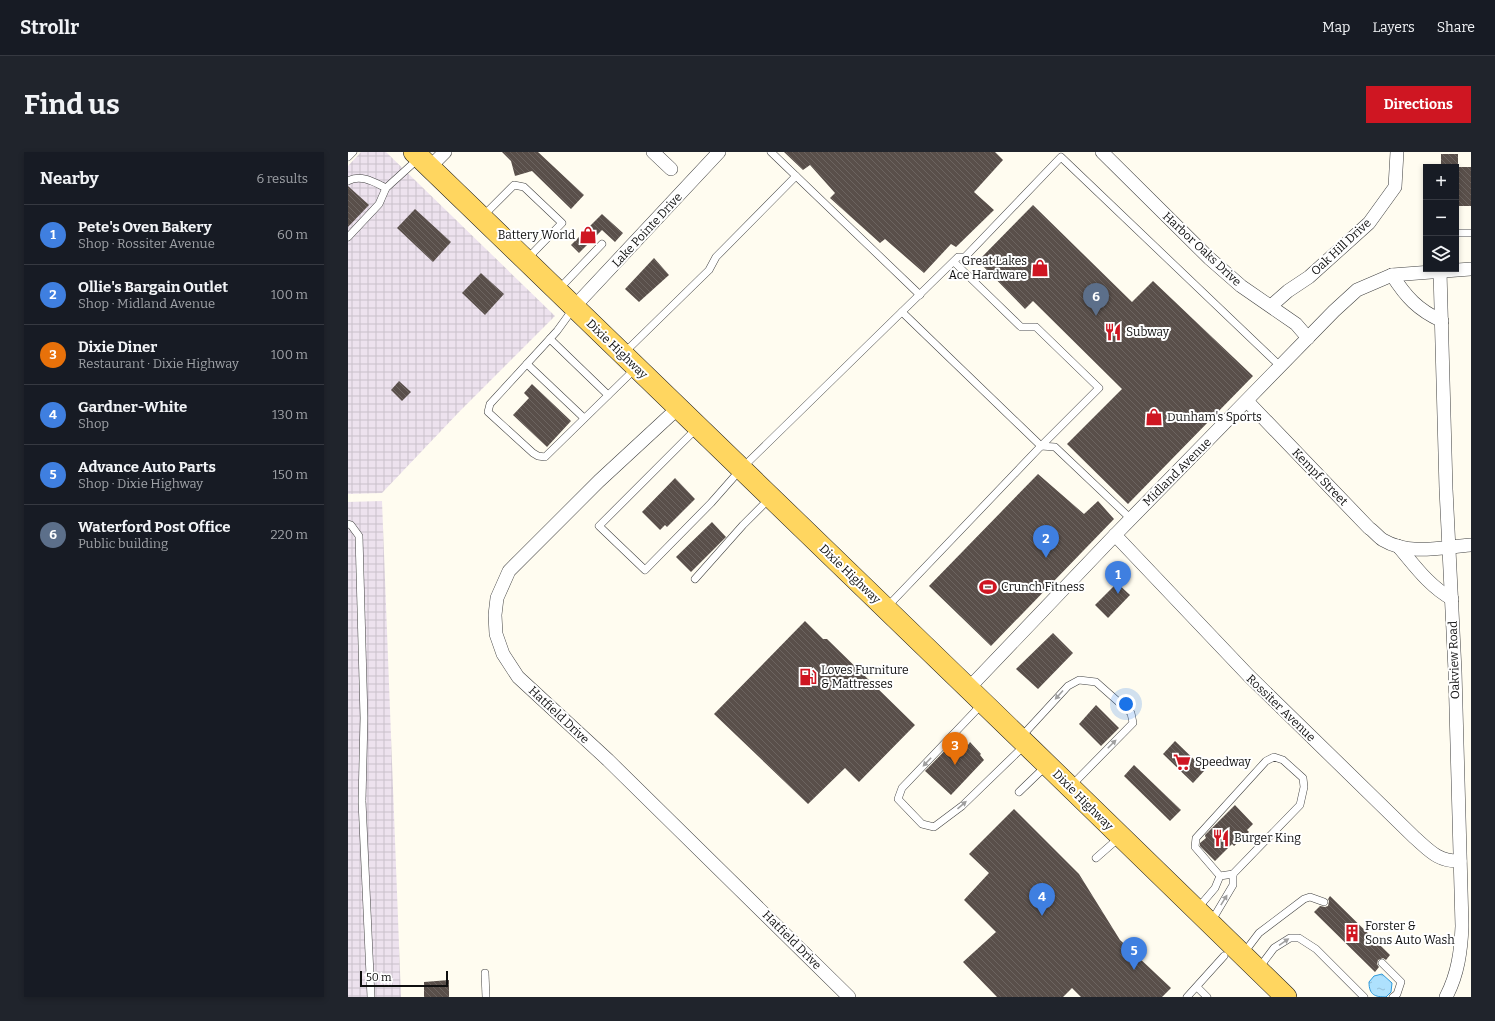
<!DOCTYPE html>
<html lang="en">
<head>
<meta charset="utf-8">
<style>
  :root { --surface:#171b24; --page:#20242c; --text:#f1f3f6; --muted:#9ea1a6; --line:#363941; --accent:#cf1622 }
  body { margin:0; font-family:Bitter,serif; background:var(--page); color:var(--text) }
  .controls { position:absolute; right:12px; top:12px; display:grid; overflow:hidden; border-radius:0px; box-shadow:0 2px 6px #0003 }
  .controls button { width:36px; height:36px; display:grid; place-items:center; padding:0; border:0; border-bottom:1px solid var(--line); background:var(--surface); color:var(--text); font:20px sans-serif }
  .scale { position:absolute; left:12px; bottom:10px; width:88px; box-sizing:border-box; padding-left:4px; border:2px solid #0f0f0f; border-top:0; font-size:11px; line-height:14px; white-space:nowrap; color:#0f0f0f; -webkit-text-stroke:3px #fff; paint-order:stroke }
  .you { position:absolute; left:778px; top:552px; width:14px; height:14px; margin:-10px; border:3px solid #fff; border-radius:50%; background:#1a73e8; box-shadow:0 0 0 6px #1a73e833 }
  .badge { display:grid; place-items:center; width:26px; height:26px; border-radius:50%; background:var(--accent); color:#fff; font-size:13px; font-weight:700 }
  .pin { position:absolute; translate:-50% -33px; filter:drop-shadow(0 1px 2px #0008) }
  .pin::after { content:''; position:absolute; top:21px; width:14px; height:12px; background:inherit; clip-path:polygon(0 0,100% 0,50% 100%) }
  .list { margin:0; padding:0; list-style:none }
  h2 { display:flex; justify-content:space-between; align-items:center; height:52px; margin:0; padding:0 16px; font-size:17px }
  h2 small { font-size:13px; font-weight:400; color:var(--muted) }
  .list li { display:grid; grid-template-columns:26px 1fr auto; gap:12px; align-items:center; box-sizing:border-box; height:60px; padding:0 16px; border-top:1px solid var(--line) }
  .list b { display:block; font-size:15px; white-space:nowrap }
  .list p { margin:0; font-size:13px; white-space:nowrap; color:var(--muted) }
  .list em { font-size:13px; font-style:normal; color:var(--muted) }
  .icon { flex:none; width:22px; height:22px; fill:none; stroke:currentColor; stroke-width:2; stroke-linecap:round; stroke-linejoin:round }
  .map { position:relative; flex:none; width:1123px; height:845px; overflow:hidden; border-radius:0px }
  header { display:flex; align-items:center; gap:24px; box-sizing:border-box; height:56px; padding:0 20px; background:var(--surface); border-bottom:1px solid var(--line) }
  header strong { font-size:19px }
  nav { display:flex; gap:22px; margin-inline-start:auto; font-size:14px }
  .intro { display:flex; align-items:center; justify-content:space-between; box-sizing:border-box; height:96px; padding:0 24px }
  h1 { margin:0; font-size:28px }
  .button { padding:10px 18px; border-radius:0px; background:var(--accent); color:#fff; font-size:14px; font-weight:700 }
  main { display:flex; gap:24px; padding:0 24px }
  aside { flex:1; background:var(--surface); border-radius:0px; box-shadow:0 2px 6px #0003 }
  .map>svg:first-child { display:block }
  .industrial { fill:url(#industrial-grid) }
  .water { fill:url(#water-ripples); stroke:#2d99dc }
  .building { fill:url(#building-back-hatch) }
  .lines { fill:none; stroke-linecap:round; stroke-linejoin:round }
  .lane-casing { stroke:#424242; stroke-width:8 }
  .street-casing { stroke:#424242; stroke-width:14 }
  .primary-casing { stroke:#202020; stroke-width:22 }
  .lane { stroke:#fff; stroke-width:7 }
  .street { stroke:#fff; stroke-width:13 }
  .primary { stroke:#ffd660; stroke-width:21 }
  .oneway { fill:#9f9f9f }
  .labels { text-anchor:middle; stroke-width:4; stroke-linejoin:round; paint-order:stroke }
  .street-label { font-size:12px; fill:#0f0f0f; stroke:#fff }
  .poi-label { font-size:12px; fill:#0f0f0f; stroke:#fff; text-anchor:start }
</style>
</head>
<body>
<header>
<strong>Strollr</strong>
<nav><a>Map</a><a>Layers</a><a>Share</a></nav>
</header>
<div class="intro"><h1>Find us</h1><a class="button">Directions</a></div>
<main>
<aside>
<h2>Nearby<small>6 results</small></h2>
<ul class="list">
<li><span class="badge" style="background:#3f7fe0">1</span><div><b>Pete's Oven Bakery</b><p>Shop · Rossiter Avenue</p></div><em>60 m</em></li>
<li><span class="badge" style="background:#3f7fe0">2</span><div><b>Ollie's Bargain Outlet</b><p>Shop · Midland Avenue</p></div><em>100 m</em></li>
<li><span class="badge" style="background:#e8710a">3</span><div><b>Dixie Diner</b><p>Restaurant · Dixie Highway</p></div><em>100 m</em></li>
<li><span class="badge" style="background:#3f7fe0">4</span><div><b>Gardner-White</b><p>Shop</p></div><em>130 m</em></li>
<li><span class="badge" style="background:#3f7fe0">5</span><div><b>Advance Auto Parts</b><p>Shop · Dixie Highway</p></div><em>150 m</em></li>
<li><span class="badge" style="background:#5c6f8a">6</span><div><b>Waterford Post Office</b><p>Public building</p></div><em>220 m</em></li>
</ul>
</aside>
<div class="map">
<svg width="1123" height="845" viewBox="0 0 1123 845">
  <defs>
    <pattern id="industrial-grid" width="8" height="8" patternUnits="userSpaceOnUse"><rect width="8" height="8" fill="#ede2ee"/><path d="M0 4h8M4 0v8" fill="none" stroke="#cac1cb"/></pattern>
    <pattern id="water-ripples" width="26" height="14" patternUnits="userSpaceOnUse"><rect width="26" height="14" fill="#aee1fd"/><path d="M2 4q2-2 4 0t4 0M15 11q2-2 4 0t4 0" fill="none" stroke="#94c0d8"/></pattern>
    <pattern id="building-back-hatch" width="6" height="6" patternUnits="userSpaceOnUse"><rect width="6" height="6" fill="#594f4a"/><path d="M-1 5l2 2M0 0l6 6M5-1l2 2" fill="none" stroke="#6c6460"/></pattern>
  </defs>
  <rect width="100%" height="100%" fill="#fffcf0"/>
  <!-- industrial -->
  <g class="industrial">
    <polygon points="13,0 38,0 207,164 111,260 34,341 0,342 0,14"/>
    <polygon points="34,349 53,845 0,845 0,350"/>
  </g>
  <!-- water -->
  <path class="water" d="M1034,822L1044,831L1043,840L1038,845C1027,845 1021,843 1021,830L1026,824Z"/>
  <!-- building -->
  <g class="building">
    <polygon points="154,0 190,0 236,43 223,57 184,19 167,24 163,9"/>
    <polygon points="436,0 647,0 655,8 626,40 646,58 608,95 603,92 576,121 537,87 532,91 482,46 487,41 462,13 455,18"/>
    <rect x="1093" y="2" width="17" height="13"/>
    <rect x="1108" y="15" width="15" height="39"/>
    <polygon points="0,34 21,53 0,75"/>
    <polygon points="685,53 784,150 805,129 905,224 780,352 719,292 774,237 685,149 677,157 630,109"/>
    <polygon points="67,57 103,90 85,110 49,76"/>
    <polygon points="254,62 275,81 267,90 254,78 231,101 223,93"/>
    <polygon points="306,106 321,123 291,150 277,137"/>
    <polygon points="133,121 156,142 137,163 114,141"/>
    <polygon points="51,229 63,240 54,249 43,238"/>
    <polygon points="184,232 223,269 199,295 165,263 181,246 176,241"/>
    <polygon points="690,322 736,362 750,349 766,367 643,494 581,434"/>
    <polygon points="327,326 347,347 319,375 317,373 312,378 294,360"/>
    <polygon points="364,370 378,385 343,420 328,405"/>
    <polygon points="769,431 782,443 760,466 747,453"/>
    <polygon points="457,469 475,487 479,487 567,573 511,630 497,616 460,652 366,562"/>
    <polygon points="705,481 725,501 690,537 668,517"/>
    <polygon points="748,553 771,576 753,594 731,572"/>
    <polygon points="611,584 620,593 622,590 633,602 632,603 636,608 603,643 577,619"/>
    <polygon points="827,589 857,618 845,631 815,602"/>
    <polygon points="786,613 833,658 822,669 776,624"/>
    <polygon points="887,653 905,672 899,678 901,680 886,694 884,692 867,709 852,694 852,691 858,686 857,684 857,683"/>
    <polygon points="666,657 731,722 772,788 823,836 814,845 733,845 724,836 715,845 649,845 615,810 648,780 616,748 641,721 621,702"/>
    <polygon points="982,744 1042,803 1038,808 1035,806 1030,808 1029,812 1031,815 1027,820 966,760 972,754 977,755 980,754 981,749 980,747"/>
    <polygon points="101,828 101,845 76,845 76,830"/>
  </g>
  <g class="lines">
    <!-- lane casing -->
    <g class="lane-casing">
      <g id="lane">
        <polyline points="423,0 572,143"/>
        <polyline points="0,5 5,0"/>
        <path d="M0,29C13,22 26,30 38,36"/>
        <polyline points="135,64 166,33 176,35 214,71 179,107"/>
        <polyline points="1108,81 1123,81"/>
        <polyline points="0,85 31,52 38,36 70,7"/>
        <polyline points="211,137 254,92"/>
        <polyline points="225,157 209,179 142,252 140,260 185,301 190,304 197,305 288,216"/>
        <polyline points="554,160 693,294 707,295 783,367"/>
        <polyline points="202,187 260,243"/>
        <polyline points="276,201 361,118 368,105 448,24"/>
        <polyline points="179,212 236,266"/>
        <polyline points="348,277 251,374 297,418 363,351 393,317 610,105 617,105 713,5 932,214"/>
        <polyline points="0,372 3,373 11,384 16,566 14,649 23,845"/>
        <polyline points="347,427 395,373 421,347"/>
        <polyline points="539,455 693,294 751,236 688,175 673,175 606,110"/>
        <polyline points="635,551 554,636 550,647 574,672 586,675 614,654 677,593"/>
        <polyline points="673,585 720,534 731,528 748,530 783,561 785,571 724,633"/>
        <polygon points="926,605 935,608 955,626 956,635 952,653 885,722 872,724 847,695 848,686 918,609"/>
        <polyline points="671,640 698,614"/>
        <polyline points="748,706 772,685"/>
        <polyline points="850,756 867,736 872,724"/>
        <polyline points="863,770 885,733 885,722"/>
        <polyline points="895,802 911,781 956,747 962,745 976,750"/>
        <polyline points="1034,811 1053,830 1049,842 1045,845"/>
        <polyline points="911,816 926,796 942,786 951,786 968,797 1016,845"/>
        <polyline points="137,821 138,845"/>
        <polyline points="849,835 859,845"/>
        <polyline points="839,845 876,804"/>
      </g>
    </g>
    <!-- street casing -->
    <g class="street-casing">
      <g id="street">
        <polyline points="305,0 323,17"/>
        <polyline points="754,0 861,106 893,134 948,172 960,186"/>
        <polyline points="82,15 97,0"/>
        <path d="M1092,119L1098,337L1107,519L1114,774C1113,799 1110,822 1098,845"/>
        <path d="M1044,123C1058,145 1070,158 1094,169"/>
        <polyline points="923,154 940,139 961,125 1021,71 1047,35 1049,0"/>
        <polyline points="226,155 371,0"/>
        <path d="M899,249L1021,376C1026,379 1030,385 1035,388C1062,404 1094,395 1123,393"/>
        <polyline points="330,256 251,329 161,419 149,446 147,463 148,482 155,502 170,525 260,608 501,845"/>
        <path d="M767,383L900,523L1066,685C1081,698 1090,710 1112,709"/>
        <path d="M1050,394C1067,414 1081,434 1104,447"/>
        <polyline points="620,537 767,383 986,159 1009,138 1044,123 1123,117"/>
      </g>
    </g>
    <!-- primary casing -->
    <g class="primary-casing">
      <polyline id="primary" points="66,0 684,598 938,845"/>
    </g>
    <!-- lane -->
    <use href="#lane" class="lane"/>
    <!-- street -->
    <use href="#street" class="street"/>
    <!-- primary -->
    <use href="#primary" class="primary"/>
  </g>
  <!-- one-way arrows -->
  <defs><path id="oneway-solid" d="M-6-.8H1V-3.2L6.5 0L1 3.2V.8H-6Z"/></defs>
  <g class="oneway">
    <use href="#oneway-solid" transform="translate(711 543) rotate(132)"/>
    <use href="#oneway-solid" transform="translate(764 592) rotate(-45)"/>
    <use href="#oneway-solid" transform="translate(579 610) rotate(134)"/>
    <use href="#oneway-solid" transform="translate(614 653) rotate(-41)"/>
    <use href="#oneway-solid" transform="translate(876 748) rotate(-58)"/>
    <use href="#oneway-solid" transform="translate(936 790) rotate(-34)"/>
  </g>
  <!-- icons -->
  <defs>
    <g id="shop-bare" transform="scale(1.38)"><path d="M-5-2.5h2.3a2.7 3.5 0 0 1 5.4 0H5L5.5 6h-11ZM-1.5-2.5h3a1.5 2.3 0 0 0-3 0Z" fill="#cf1622" stroke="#fff" stroke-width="2.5" paint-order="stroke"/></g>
    <g id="restaurant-bare" transform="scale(1.38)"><path d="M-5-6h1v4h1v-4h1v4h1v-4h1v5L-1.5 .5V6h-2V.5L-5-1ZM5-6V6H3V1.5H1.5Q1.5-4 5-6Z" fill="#cf1622" stroke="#fff" stroke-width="2.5" paint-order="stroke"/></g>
    <g id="stadium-bare" transform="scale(1.38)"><path d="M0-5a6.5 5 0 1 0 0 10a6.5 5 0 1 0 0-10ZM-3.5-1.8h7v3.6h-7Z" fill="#cf1622" stroke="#fff" stroke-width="2.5" paint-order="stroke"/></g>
    <g id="fuel-bare" transform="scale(1.38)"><path d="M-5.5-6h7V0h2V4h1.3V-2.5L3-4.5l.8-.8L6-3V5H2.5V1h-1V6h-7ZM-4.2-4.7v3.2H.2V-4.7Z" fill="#cf1622" stroke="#fff" stroke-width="2.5" paint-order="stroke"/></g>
    <g id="supermarket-bare" transform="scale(1.38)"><path d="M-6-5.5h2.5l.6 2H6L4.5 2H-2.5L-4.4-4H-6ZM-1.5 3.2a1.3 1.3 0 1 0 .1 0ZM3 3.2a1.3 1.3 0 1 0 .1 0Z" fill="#cf1622" stroke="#fff" stroke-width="2.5" paint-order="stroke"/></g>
    <g id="building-bare" transform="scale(1.38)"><path d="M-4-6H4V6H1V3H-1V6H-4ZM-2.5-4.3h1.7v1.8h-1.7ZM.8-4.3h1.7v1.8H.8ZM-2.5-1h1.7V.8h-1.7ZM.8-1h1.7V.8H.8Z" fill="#cf1622" stroke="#fff" stroke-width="2.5" paint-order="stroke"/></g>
  </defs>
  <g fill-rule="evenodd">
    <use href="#shop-bare" x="240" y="83"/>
    <use href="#shop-bare" x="692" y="116"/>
    <use href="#restaurant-bare" x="765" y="180"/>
    <use href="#shop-bare" x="806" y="265"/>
    <use href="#stadium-bare" x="640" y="435"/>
    <use href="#fuel-bare" x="460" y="525"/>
    <use href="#supermarket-bare" x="834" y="610"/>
    <use href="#restaurant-bare" x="873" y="686"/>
    <use href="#building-bare" x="1004" y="781"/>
  </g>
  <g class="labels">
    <!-- street labels -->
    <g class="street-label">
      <text transform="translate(299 78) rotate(-47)" y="4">Lake Pointe Drive</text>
      <text transform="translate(993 95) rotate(-43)" y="4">Oak Hill Drive</text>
      <text transform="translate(854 97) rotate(43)" y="4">Harbor Oaks Drive</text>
      <text transform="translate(269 197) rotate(44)" y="4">Dixie Highway</text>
      <text transform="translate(829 320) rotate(-45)" y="4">Midland Avenue</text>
      <text transform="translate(972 325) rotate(46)" y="4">Kempf Street</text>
      <text transform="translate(502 422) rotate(44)" y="4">Dixie Highway</text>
      <text transform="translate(1106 508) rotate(-92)" y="4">Oakview Road</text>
      <text transform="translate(933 556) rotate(44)" y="4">Rossiter Avenue</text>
      <text transform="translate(211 563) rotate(43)" y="4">Hatfield Drive</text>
      <text transform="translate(735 648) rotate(45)" y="4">Dixie Highway</text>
      <text transform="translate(444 788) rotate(45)" y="4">Hatfield Drive</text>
    </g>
    <!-- poi labels -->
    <g class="poi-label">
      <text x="227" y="87" text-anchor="end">Battery World</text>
      <text x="679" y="113" text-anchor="end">Great Lakes<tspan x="679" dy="14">Ace Hardware</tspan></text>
      <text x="778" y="184">Subway</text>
      <text x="819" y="269">Dunham's Sports</text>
      <text x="653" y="439">Crunch Fitness</text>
      <text x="473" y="522">Loves Furniture<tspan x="473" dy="14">&amp; Mattresses</tspan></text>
      <text x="847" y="614">Speedway</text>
      <text x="886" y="690">Burger King</text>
      <text x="1017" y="778">Forster &amp;<tspan x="1017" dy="14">Sons Auto Wash</tspan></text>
    </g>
  </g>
</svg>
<div class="controls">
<button>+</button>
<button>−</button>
<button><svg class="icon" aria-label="layers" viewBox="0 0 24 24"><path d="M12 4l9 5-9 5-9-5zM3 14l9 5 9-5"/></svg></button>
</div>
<div class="scale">50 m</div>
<div class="you"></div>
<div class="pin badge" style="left:770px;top:442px;background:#3f7fe0">1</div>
<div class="pin badge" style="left:698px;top:406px;background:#3f7fe0">2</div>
<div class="pin badge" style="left:607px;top:613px;background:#e8710a">3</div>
<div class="pin badge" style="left:694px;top:764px;background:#3f7fe0">4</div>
<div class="pin badge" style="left:786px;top:818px;background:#3f7fe0">5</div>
<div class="pin badge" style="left:748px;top:164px;background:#5c6f8a">6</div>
</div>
</main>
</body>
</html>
